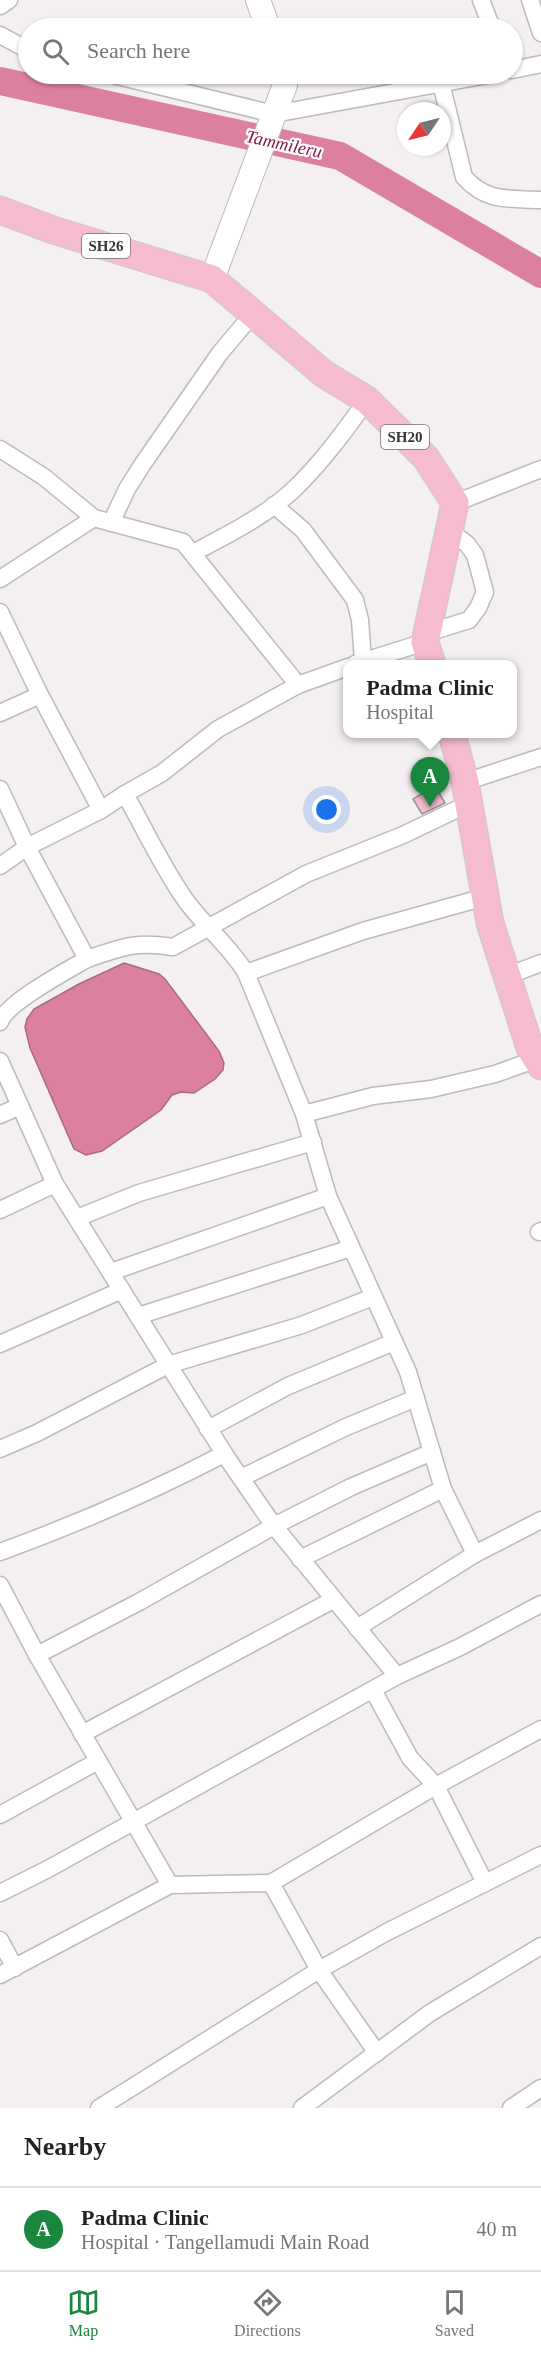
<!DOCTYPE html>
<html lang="en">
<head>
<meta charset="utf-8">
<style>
  :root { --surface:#fff; --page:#f6f6f6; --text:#222; --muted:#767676; --line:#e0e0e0; --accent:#19873e }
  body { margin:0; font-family:Georgia,serif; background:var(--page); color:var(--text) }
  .compass { position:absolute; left:397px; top:102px; width:54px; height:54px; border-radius:50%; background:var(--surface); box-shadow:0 2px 4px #0004; rotate:235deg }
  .you { position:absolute; left:327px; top:810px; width:21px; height:21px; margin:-15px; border:4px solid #fff; border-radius:50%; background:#1a73e8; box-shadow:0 0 0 9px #1a73e833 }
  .badge { display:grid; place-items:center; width:39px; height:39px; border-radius:50%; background:var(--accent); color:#fff; font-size:20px; font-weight:700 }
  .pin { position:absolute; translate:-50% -50px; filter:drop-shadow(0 2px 3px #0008) }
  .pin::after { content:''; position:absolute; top:32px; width:21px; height:18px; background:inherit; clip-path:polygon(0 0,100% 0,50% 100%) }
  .popup { position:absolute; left:343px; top:660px; width:174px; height:78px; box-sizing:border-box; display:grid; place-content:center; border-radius:12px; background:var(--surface); filter:drop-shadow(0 2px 4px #0005); font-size:20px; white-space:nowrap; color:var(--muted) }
  .popup b { font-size:22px; color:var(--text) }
  .popup::after { content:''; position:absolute; left:50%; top:100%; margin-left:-12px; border:12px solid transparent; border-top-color:var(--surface) }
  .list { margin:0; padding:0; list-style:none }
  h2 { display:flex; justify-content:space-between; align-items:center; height:78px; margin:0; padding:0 24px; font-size:26px }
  h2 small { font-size:20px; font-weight:400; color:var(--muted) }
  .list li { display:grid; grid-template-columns:39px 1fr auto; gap:18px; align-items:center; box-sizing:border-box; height:84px; padding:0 24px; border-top:2px solid var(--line) }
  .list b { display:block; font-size:22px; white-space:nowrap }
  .list p { margin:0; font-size:20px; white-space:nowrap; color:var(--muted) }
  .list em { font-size:20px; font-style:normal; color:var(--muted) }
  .icon { flex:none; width:33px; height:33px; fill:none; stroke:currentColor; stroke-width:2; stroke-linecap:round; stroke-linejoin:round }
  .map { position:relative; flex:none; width:541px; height:2108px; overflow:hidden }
  .search { position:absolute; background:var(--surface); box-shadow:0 2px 4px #0004; left:18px; right:18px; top:18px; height:66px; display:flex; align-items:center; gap:15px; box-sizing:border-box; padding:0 21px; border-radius:33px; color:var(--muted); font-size:22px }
  .sheet { height:162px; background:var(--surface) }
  nav { display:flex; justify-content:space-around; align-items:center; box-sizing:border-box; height:84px; border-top:2px solid var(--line); background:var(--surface); font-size:16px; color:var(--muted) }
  nav a { display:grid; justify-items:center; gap:3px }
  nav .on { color:var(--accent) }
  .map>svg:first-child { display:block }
  .water { fill:#db819f; stroke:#aa6a80; stroke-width:1.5 }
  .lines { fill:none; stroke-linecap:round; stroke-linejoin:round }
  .river { stroke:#db819f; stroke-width:28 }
  .building { fill:#f8bfd0; stroke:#989394; stroke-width:1.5 }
  .minor-casing { stroke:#beb9ba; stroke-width:19 }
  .secondary-casing { stroke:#beb9ba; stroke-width:26 }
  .primary-casing { stroke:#cbcbcb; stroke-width:29 }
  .minor { stroke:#fff; stroke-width:16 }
  .secondary { stroke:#fff; stroke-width:24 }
  .primary { stroke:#f4bcce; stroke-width:27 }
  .labels { text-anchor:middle; stroke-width:4.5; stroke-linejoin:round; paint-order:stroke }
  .shield { fill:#fefdfd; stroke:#737272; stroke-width:1.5 }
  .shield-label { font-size:15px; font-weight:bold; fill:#383637 }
  .water-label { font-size:18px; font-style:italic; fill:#7f1345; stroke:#fefdfd }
</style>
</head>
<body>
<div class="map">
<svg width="541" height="2108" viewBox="0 0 541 2108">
  <rect width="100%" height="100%" fill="#f4eff0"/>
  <!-- water -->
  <polygon class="water" points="124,963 159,974 165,979 219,1051 224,1063 223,1070 215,1079 194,1093 181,1092 172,1095 161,1110 102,1151 86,1155 74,1149 30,1048 25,1027 27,1019 34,1009 79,984"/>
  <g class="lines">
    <!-- river -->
    <polyline class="river" points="0,81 340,156 541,274"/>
  </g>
  <!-- building -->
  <polygon class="building" points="435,786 445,803 422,814 413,799"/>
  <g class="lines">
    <!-- minor casing -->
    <g class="minor-casing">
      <g id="minor">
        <polyline points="481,0 492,28"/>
        <polyline points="530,0 541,33"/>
        <polyline points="0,6 9,0"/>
        <polyline points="0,35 28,50"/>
        <polyline points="512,70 541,64"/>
        <polyline points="109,74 274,114 493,74"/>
        <path d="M441,83L464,177C487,203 509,198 541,200"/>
        <polyline points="0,449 44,477 94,518 183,542 298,685 348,667"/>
        <polyline points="455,503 541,469"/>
        <polyline points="274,505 303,530 355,600 360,620 363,661"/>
        <polyline points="111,523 127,489 142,465 220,353 252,315"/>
        <path d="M193,553C227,535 262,518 291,492C320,465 344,432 367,400"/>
        <polyline points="0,579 94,518"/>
        <path d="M0,612L40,695L101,810L125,794C144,828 162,866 184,898C203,925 229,945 246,973L304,1114L328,1196L408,1372L443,1489L475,1554L357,1628"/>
        <polyline points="427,633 469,620 478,608 485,592 475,555 467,544 449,530"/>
        <polyline points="355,664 425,642"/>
        <polyline points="0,713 40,695"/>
        <polyline points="465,782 541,757"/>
        <polyline points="0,789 27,847 101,810"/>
        <polyline points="125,794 162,773 218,729 298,685"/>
        <path d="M0,866L27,847L87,959C122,947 135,941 173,947L306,874L403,835L468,804"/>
        <polyline points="246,973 363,931 485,897"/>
        <polyline points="507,976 541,963"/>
        <path d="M0,1022C6,1003 68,970 87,959"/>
        <polyline points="0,1061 55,1184"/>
        <polyline points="304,1114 373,1096 431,1089 495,1074 537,1059"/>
        <polyline points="0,1115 20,1106"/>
        <polyline points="0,1210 55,1184 227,1458 274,1526 397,1676"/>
        <polyline points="77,1218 139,1193 313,1142"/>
        <polyline points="539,1232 541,1231"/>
        <polyline points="111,1272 328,1196"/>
        <polyline points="138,1316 351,1248"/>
        <polyline points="0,1344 122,1290"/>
        <polyline points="208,1429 288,1386 394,1342"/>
        <polyline points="0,1449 37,1433 168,1365 302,1325 373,1297"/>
        <polyline points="241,1478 346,1427 416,1398"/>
        <path d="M0,1552C77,1524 151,1492 224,1454"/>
        <polyline points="475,1554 541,1520"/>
        <polyline points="300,1559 443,1489"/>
        <polyline points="0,1585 37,1655 170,1885 0,1975"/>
        <polyline points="37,1655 139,1602 274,1526 351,1487 432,1452"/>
        <polyline points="373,1690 410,1758 436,1786 485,1883"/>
        <polyline points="82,1734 333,1600"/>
        <polyline points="0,1815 98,1761"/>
        <polyline points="271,1883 432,1788 541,1729"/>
        <polyline points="170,1885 271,1883 319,1970 377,2053"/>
        <polyline points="0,1893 48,1869 397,1676 460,1647 541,1604"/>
        <polyline points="0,1940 15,1968"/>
        <polyline points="99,2108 319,1970 387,1932 541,1855"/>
        <polyline points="302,2108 430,2013 541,1946"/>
        <polyline points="511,2108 541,2088"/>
      </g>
    </g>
    <!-- secondary casing -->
    <g class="secondary-casing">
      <g id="secondary">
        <polyline points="258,0 268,28"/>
        <polyline points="212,279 285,85 282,74"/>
      </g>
    </g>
    <!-- primary casing -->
    <g class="primary-casing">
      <g id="primary">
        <polyline points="0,210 53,230 212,279 324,374 367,400 426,458 455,503 425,642 432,664"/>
        <polyline points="452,734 465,782 490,923 530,1048 541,1066"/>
      </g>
    </g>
    <!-- minor -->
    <use href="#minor" class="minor"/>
    <!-- secondary -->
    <use href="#secondary" class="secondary"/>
    <!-- primary -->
    <use href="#primary" class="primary"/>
  </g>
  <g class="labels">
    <!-- shield labels -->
    <g class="shield">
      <rect x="82" y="234" width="48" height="24" rx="4.5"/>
      <rect x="381" y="425" width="48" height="24" rx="4.5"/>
    </g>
    <g class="shield-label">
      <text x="106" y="251">SH26</text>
      <text x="405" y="442">SH20</text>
    </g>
    <!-- water labels -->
    <g class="water-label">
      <text transform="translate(284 144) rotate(12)" y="6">Tammileru</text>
    </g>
  </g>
</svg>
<svg class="compass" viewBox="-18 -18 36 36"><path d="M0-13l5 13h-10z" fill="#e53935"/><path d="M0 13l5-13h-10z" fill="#767676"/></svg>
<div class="you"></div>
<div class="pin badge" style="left:430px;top:807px">A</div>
<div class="popup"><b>Padma Clinic</b>Hospital</div>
<div class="search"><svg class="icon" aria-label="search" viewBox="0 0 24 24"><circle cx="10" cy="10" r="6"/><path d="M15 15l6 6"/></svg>Search here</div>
</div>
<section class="sheet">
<h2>Nearby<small></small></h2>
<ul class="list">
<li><span class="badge">A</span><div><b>Padma Clinic</b><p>Hospital · Tangellamudi Main Road</p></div><em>40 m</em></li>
</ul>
</section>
<nav>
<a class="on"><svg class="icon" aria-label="map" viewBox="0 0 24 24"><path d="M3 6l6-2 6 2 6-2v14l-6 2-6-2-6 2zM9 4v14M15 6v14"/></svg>Map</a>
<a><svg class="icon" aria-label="directions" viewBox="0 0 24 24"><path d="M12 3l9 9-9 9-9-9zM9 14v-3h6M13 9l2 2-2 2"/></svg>Directions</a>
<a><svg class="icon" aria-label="saved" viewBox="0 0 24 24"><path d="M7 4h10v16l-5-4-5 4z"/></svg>Saved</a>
</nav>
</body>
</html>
